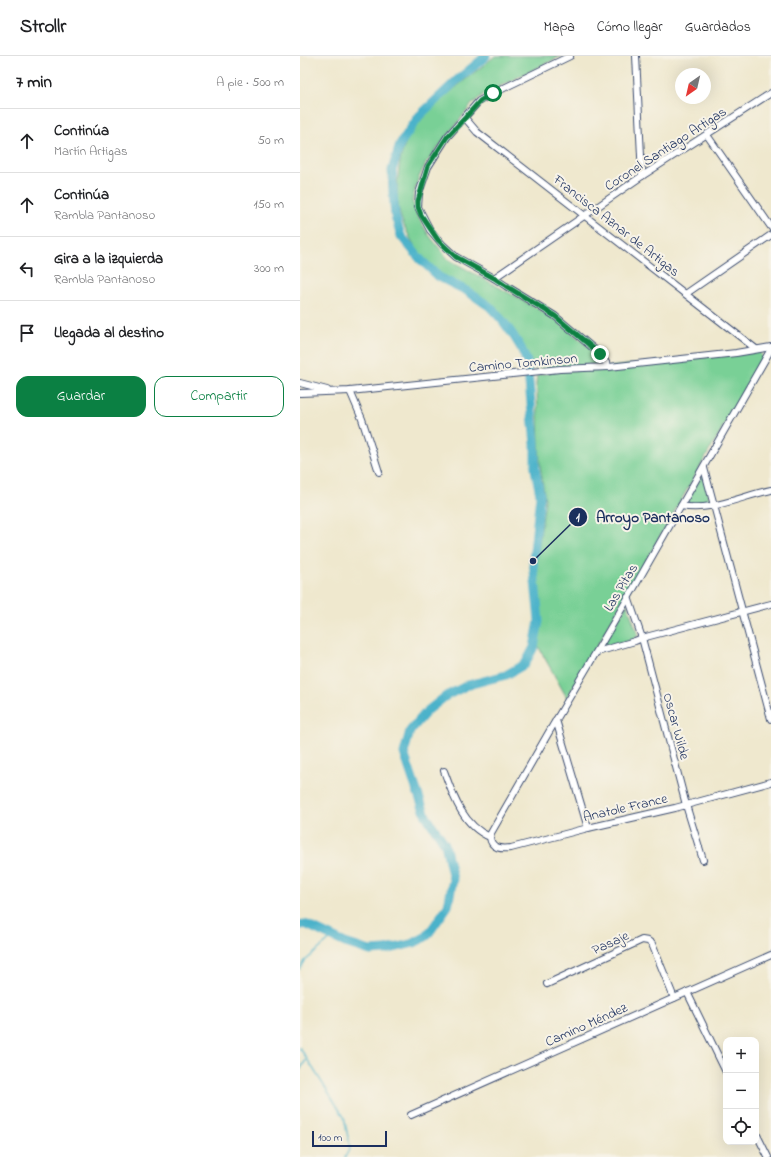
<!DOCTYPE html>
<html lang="es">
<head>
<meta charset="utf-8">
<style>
  :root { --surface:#fff; --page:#f2f2f2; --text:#202124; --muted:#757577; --line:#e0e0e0; --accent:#0b8043 }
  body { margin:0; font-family:"Indie Flower",sans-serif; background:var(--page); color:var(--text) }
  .controls { position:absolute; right:12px; bottom:12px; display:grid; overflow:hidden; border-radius:8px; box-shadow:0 4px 16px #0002 }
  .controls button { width:36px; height:36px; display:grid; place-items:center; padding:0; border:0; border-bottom:1px solid var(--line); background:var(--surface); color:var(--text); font:20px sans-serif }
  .compass { position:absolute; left:375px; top:12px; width:36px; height:36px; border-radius:50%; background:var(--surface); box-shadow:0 4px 16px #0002; rotate:214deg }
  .scale { position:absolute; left:12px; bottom:10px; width:75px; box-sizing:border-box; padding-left:4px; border:2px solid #1b2f5e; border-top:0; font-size:11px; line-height:14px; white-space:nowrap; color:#1b2f5e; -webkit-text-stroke:3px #f7f3e8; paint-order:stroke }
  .stop { position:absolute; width:12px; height:12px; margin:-9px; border:3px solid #0b8043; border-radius:50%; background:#fff }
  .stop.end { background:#0b8043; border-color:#fff; box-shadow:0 1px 4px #0008 }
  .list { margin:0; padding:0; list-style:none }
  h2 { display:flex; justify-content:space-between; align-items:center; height:52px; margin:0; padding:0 16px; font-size:17px }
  h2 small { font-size:13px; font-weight:400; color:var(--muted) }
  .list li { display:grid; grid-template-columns:26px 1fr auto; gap:12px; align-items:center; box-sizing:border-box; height:64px; padding:0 16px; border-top:1px solid var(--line) }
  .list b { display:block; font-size:15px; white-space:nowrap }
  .list p { margin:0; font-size:13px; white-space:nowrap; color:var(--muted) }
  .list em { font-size:13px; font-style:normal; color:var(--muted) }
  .actions { display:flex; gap:8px; padding:12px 16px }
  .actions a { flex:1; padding:9px 0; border:1px solid var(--accent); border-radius:12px; text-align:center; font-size:14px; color:var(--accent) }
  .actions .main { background:var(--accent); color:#fff }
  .icon { flex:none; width:22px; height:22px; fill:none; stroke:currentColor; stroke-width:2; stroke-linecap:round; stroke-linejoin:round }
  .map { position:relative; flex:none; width:471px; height:1101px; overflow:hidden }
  header { display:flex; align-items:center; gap:24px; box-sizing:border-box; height:56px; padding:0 20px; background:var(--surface); border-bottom:1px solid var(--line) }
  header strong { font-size:19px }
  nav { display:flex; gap:22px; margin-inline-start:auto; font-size:14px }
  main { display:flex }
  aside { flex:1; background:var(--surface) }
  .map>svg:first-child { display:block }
  .green { fill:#79d096; stroke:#4a807a }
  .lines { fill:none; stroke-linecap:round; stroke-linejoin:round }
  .stream { stroke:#4bb2ca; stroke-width:1.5 }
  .river { stroke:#4bb2ca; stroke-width:9 }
  .minor-casing { stroke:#3b4b6f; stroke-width:8 }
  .minor { stroke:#fff; stroke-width:6 }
  .route { stroke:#0b8043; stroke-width:5 }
  .labels { text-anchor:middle; stroke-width:4; stroke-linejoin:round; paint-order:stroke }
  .street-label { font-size:14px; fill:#1b2f5e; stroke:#f7f3e8 }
  .leader { fill:none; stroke:#1b2f5e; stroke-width:1.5 }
  .callout-dot { fill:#1b2f5e; stroke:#f7f3e8; stroke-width:1.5 }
  .mark-label { font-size:12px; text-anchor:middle; font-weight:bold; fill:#fff }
  .callout-label { font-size:15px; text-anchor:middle; font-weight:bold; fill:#1b2f5e; stroke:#f7f3e8; stroke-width:4; stroke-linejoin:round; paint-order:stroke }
</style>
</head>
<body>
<header>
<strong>Strollr</strong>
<nav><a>Mapa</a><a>Cómo llegar</a><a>Guardados</a></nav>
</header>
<main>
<aside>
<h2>7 min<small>A pie · 500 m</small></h2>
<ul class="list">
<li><svg class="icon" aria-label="ahead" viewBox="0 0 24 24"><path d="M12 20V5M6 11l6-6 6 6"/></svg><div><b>Continúa</b><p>Martín Artigas</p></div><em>50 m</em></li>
<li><svg class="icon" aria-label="ahead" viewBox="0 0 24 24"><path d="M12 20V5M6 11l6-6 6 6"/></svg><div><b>Continúa</b><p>Rambla Pantanoso</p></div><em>150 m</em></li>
<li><svg class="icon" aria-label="left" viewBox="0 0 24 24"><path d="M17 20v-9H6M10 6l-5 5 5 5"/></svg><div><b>Gira a la izquierda</b><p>Rambla Pantanoso</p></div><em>300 m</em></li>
<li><svg class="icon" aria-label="arrive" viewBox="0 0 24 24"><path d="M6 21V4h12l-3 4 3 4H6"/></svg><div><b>Llegada al destino</b></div></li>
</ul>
<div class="actions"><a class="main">Guardar</a><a>Compartir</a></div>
</aside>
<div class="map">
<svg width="471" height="1101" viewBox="0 0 471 1101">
  <rect width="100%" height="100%" fill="#f7f3e8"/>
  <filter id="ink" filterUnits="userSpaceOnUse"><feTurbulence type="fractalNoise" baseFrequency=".025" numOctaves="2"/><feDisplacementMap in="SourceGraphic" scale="8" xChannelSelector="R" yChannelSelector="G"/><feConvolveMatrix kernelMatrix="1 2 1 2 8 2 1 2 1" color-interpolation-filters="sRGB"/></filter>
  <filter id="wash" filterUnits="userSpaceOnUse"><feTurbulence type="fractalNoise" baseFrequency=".012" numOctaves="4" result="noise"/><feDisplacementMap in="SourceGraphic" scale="16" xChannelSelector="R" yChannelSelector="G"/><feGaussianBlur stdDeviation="0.9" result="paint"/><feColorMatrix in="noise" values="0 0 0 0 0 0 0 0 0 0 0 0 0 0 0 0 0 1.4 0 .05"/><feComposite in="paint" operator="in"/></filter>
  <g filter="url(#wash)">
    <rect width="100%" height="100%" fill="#efe8ce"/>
    <!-- green -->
    <g class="green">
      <path d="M195,0H261L184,38L172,48L126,107L118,123L112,145L118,161L128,178L148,203L245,257L259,266L304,304V306L302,308L234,312C232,306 228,300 225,293C217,279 209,265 197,254C179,237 153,229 134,213C119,201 108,180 101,162C97,149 96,135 98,121C99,107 102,92 109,80C127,51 168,22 195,0Z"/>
      <polygon points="458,296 460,297 462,302 446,331 267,642 238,590 240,563 236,540 237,503 245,444 240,409 237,337 236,329 237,319 255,316"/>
      <polygon points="402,418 403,419 410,447 387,448 386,446"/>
      <polygon points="327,548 338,579 334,584 307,590 304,587"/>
    </g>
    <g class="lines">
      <!-- stream -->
      <g class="stream">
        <polyline points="0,913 5,905 33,881"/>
        <polyline points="0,992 44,1061 50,1092 45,1101"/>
        <polyline points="0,1014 6,1004"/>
      </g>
      <!-- river -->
      <polyline class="river" points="0,869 5,868 45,887 70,895 86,894 114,887 127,880 148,850 153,823 145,788 126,760 113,724 104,697 110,675 127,655 146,640 168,629 206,619 225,608 234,591 239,565 233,505 240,439 235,413 235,388 227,306 221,292 213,279 202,264 189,250 167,235 139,221 121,204 101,180 95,160 93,137 92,114 100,88 119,60 156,25 186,0"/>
    </g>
  </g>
  <g filter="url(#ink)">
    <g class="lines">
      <!-- minor casing -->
      <g class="minor-casing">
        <g id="minor">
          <polyline points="270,0 206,31 179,45 147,81 128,111 119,137 118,151 130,174 143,189 156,201 194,222 206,230 255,260 300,298 309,311"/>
          <polyline points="336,0 342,120"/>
          <polyline points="165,62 177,76 456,293"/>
          <polyline points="407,79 471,171"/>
          <polyline points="194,222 342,120 471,37"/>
          <polyline points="387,237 471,179"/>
          <polyline points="0,327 27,334"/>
          <polyline points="50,335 62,363 79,416"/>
          <polyline points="0,337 50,335 260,313 309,311 436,297 471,291"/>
          <polyline points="404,412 471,663"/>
          <path d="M381,450C411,456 442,440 471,434"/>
          <polyline points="328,541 342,582 386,749 403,804"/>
          <polyline points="297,596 335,585 342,582 471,548"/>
          <polyline points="256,664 288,772"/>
          <path d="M144,715C153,740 163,770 190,781"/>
          <polyline points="190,781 191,777 249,676 331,537 471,293"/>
          <path d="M190,781C191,793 202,793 211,792L288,772L375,752L471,726"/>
          <polyline points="247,928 342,884 348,885 352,888 374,942"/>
          <polyline points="387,936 426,1016"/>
          <polyline points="111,1059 471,899"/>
          <polyline points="456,1077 468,1101"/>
        </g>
      </g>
      <!-- minor -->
      <use href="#minor" class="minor"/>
    </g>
  </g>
  <g class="lines" filter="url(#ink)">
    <!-- route -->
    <polyline class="route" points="193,37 180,45 165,62 147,81 128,110 118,145 118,151 121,159 138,184 156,201 194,222 206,230 255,260 300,298"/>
  </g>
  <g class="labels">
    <!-- street labels -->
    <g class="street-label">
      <text transform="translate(365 92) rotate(-33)" y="5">Coronel Santiago Artigas</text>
      <text transform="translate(317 169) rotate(38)" y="5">Francisca Aznar de Artigas</text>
      <text transform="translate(223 306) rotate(-5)" y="5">Camino Tomkinson</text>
      <text transform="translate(320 531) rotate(-59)" y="5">Las Pitas</text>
      <text transform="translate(377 670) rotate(75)" y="5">Oscar Wilde</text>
      <text transform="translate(325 751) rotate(-13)" y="5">Anatole France</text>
      <text transform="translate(310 886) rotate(-25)" y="5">Pasaje</text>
      <text transform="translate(286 968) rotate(-24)" y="5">Camino Méndez</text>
    </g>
  </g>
  <!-- callouts -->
  <path class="leader" d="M233 505L278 461"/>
  <g class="callout-dot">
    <circle cx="233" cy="505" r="4"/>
    <circle cx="278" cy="461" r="10"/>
  </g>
  <g class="mark-label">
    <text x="278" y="465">1</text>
  </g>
  <g class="callout-label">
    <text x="353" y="466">Arroyo Pantanoso</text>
  </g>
</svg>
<div class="controls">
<button>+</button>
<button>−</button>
<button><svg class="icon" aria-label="locate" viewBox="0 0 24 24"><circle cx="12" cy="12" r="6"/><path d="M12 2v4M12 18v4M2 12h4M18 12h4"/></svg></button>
</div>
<svg class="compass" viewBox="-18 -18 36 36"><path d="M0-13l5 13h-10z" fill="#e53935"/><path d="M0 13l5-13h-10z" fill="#757577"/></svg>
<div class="scale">100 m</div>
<div class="stop" style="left:193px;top:37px"></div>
<div class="stop end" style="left:300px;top:298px"></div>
</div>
</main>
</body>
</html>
